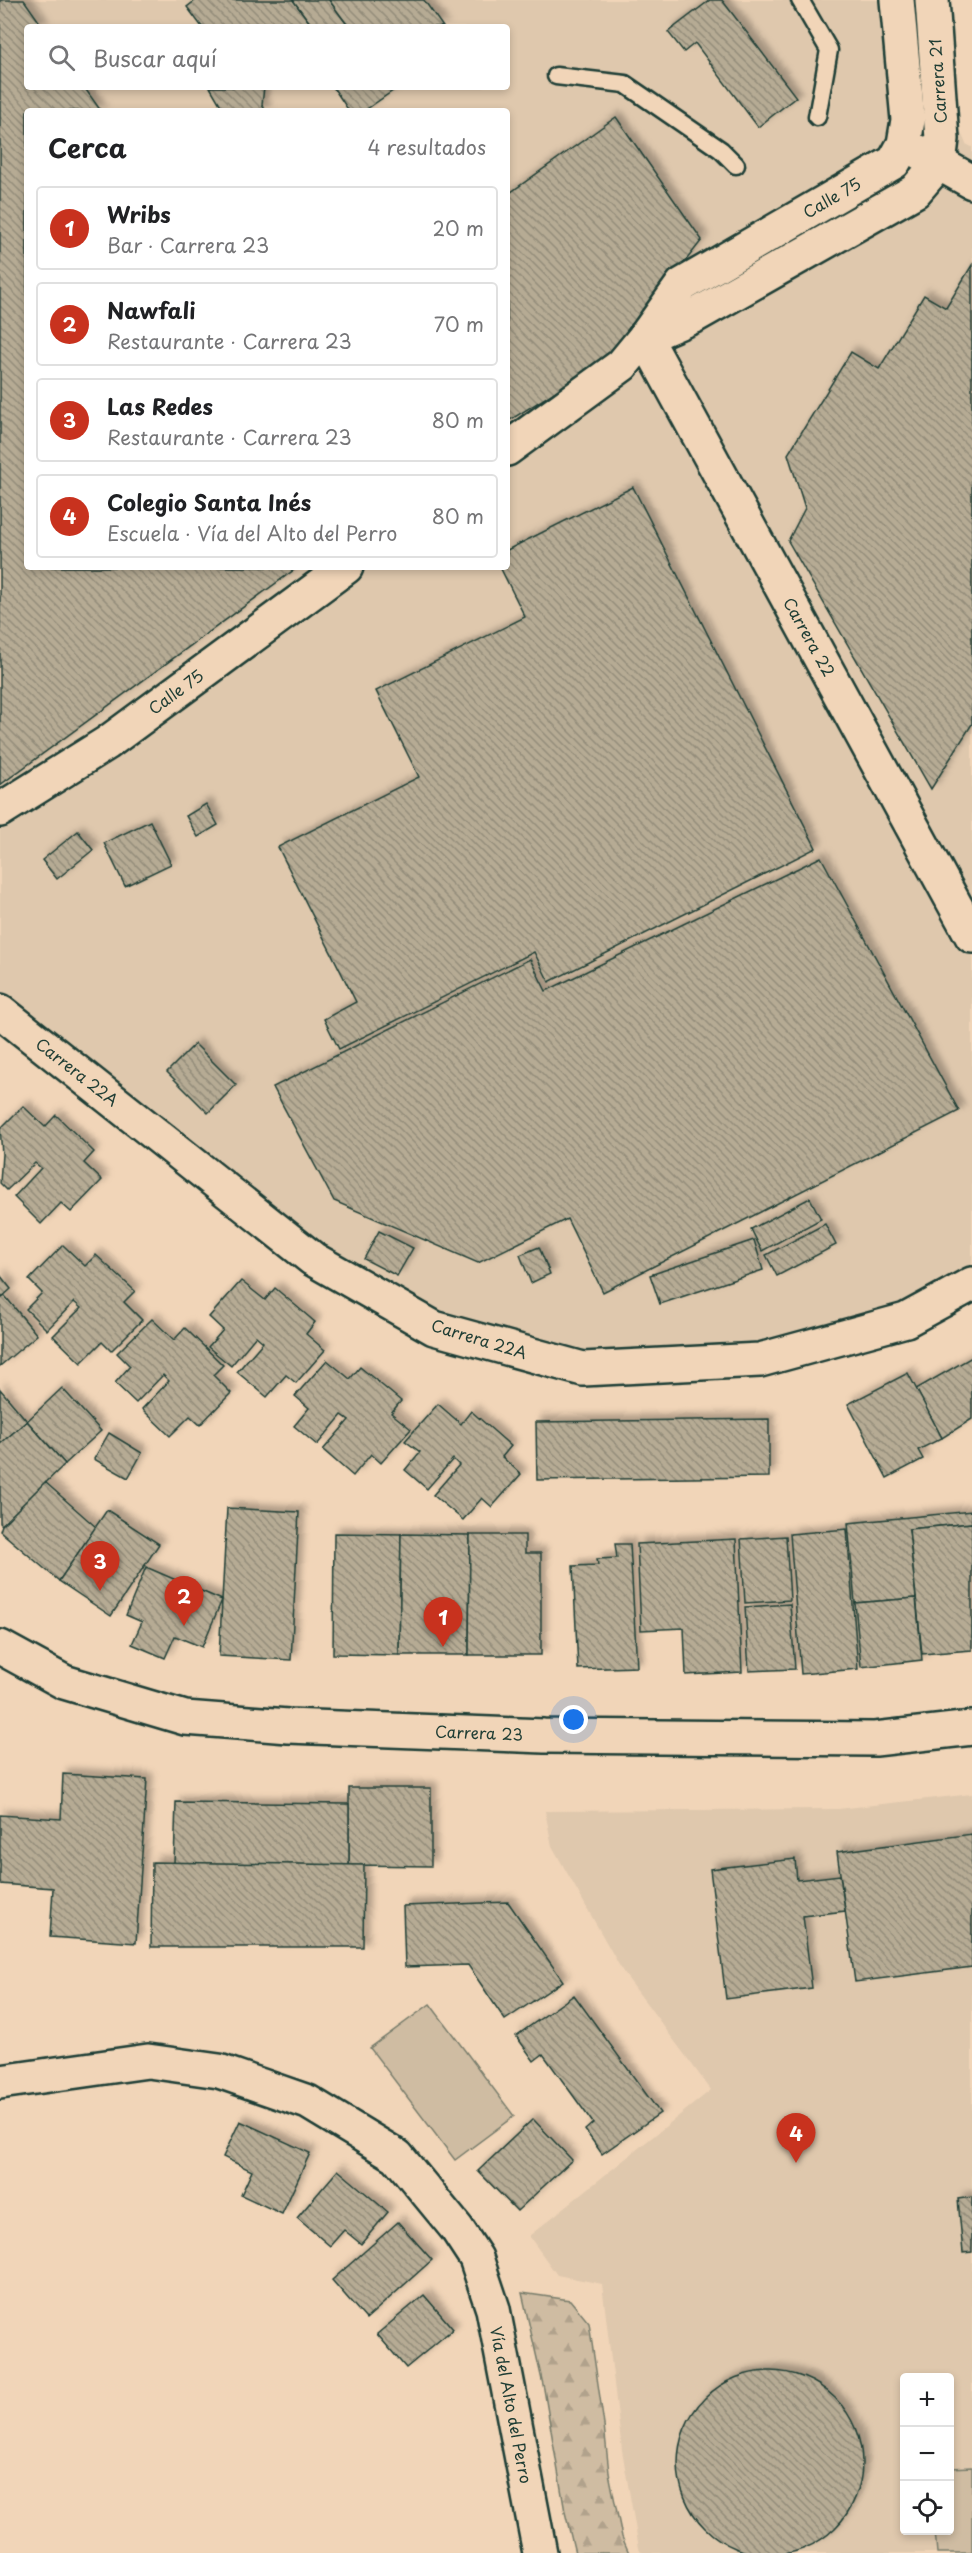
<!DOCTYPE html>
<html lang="es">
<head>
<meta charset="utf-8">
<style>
  :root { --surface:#fff; --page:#f6f6f6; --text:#202124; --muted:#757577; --line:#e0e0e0; --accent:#c8321e }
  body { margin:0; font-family:"Playpen Sans",sans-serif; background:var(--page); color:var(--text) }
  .controls { position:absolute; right:18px; bottom:18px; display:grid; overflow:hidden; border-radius:6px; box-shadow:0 3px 9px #0003 }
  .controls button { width:54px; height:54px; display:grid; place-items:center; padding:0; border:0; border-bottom:2px solid var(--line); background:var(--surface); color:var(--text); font:30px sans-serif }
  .you { position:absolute; left:574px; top:1720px; width:21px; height:21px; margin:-15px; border:4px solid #fff; border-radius:50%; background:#1a73e8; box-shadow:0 0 0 9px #1a73e833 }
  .badge { display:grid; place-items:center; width:39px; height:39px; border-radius:50%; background:var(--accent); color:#fff; font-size:20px; font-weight:700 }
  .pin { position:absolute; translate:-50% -50px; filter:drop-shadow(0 2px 3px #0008) }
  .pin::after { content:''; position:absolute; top:32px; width:21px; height:18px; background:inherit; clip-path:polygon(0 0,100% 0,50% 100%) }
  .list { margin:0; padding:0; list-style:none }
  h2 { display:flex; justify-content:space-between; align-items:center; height:78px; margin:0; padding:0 24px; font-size:26px }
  h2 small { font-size:20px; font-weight:400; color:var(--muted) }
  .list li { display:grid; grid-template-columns:39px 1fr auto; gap:18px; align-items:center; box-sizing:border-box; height:84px; margin:0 12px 12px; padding:0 12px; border:2px solid var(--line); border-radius:6px }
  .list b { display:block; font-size:22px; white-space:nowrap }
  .list p { margin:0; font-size:20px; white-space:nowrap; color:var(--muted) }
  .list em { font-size:20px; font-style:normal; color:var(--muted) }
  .icon { flex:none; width:33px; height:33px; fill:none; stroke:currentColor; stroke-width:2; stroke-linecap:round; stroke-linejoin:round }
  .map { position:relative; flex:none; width:972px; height:2553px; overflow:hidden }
  .search { position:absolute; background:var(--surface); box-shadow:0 3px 9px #0003; left:24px; top:24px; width:486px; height:66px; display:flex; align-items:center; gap:15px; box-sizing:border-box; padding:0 21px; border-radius:6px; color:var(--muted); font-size:22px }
  .panel { position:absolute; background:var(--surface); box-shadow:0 3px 9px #0003; left:24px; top:108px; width:486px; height:462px; border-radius:6px }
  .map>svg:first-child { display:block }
  .built { fill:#dfc8ad; fill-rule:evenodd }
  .grass { fill:#cfbca2; stroke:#777c6b; stroke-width:1.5 }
  .forest { fill:url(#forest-firs); stroke:#777c6b; stroke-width:1.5 }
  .building { fill:url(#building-back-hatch); stroke:#1f3d34; stroke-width:1.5; filter:url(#shadow) }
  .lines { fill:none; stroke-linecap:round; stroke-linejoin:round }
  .service-casing { stroke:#1f3d34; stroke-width:21 }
  .minor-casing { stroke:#1f3d34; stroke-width:38 }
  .tertiary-casing { stroke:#1f3d34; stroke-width:38 }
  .secondary-casing { stroke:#1f3d34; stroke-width:38 }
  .service { stroke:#f1d5b8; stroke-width:16 }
  .minor { stroke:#f1d5b8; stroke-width:33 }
  .tertiary { stroke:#f1d5b8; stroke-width:33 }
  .secondary { stroke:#f1d5b8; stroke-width:33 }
  .labels { text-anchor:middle; stroke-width:4.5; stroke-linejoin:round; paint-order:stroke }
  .street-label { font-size:16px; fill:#1f3d34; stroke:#f1d5b8 }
</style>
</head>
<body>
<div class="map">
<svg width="972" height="2553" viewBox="0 0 972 2553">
  <defs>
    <pattern id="forest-firs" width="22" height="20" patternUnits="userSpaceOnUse" patternTransform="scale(1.5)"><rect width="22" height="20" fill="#cfbca2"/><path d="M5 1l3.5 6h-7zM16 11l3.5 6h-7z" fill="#b1a28c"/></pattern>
    <pattern id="building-back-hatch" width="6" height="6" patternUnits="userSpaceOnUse" patternTransform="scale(1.5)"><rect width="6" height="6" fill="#b6ab94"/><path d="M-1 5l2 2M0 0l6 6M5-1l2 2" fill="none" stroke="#938c7a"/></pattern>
    <filter id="shadow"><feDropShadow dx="5.5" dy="-5.5" stdDeviation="3" flood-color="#0004"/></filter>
  </defs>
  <rect width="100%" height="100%" fill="#f1d5b8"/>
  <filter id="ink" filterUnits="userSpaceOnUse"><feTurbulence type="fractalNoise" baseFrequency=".0167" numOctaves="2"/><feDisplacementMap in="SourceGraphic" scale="12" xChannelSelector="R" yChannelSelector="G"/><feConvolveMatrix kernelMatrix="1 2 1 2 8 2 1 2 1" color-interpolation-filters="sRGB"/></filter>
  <g filter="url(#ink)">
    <!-- built -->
    <g class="built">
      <path d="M0,0H948L952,112L966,144L972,147V1284L760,1360L583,1369L434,1328L0,1025ZM27,27H507V87H27ZM27,111H507V567H27Z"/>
      <path d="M972,1794V2553H642L639,2548L622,2450L602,2284L557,2275L529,2236L711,2090L623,1972L552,1846L545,1811L838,1809ZM904,2378H950V2530H904Z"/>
    </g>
    <!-- grass -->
    <g class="grass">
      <polygon points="430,2004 514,2116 455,2160 370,2048"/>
      <polygon points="972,2467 972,2553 937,2553 935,2531 950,2530 950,2468"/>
    </g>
    <!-- forest -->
    <polygon class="forest" points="522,2293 570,2300 589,2323 604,2425 609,2473 622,2537 629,2553 575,2553 565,2512 544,2389"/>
    <!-- building -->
    <g class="building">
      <polygon points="0,0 24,0 43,27 27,27 27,87 84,87 101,111 27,111 27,567 298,567 0,785"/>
      <polygon points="196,0 293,0 313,27 202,27 187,7"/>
      <polygon points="293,0 329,0 349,27 313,27"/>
      <polygon points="329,0 424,0 443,27 349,27"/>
      <polygon points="710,0 722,0 796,97 758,127 695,43 684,52 668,32"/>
      <polygon points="210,87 264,87 262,105 266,111 224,111"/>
      <polygon points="333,87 392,87 394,90 364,111 349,111"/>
      <polygon points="616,117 702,240 609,358 507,422 507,195"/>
      <polygon points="972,265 972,724 931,789 788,541 805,508 788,454 851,352 879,369 924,295 946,308"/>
      <polygon points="633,487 816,848 549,982 534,952 339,1049 324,1019 356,1002 278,847 419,777 376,691 525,617 500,567 507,567 507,550"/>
      <polygon points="206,804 218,825 198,837 186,816"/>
      <polygon points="150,821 171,864 125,886 104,843"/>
      <polygon points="78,831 93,850 57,879 42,860"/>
      <polygon points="821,857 959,1111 603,1292 567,1219 478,1263 334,1201 273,1087 530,959 546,991"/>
      <polygon points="195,1044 236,1085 208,1113 167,1072"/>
      <polygon points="23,1106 45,1127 56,1115 94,1152 84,1163 102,1180 71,1212 61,1203 41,1224 14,1197 41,1168 35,1163 7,1190 0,1183 2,1154 0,1129"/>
      <polygon points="810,1198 821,1219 762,1251 751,1229"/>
      <polygon points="825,1224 836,1245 777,1276 766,1255"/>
      <polygon points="379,1231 413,1248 397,1276 364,1259"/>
      <polygon points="754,1240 763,1270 660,1304 650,1275"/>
      <polygon points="63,1245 85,1266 96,1255 135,1291 124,1302 142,1320 111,1351 102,1342 81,1363 53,1336 81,1308 74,1302 47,1330 26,1309 42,1293 29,1280"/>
      <polygon points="539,1247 550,1274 531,1283 520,1255"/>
      <polygon points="0,1275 11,1289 0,1299"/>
      <polygon points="241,1281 265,1300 275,1288 315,1322 306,1334 325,1350 296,1383 286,1375 267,1397 237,1372 263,1342 256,1336 231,1366 208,1347 223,1330 209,1317"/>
      <polygon points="5,1296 37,1335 0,1366 0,1299"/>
      <polygon points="152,1319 174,1340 185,1328 223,1365 213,1375 231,1393 200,1425 190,1416 170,1436 142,1409 169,1381 163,1375 136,1403 115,1383 130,1366 117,1353"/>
      <polygon points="972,1357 972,1419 942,1438 916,1389"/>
      <polygon points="327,1360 350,1379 360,1367 401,1401 391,1413 411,1429 381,1463 371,1454 353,1476 323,1450 349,1420 342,1415 317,1445 294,1426 309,1408 295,1396"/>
      <polygon points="908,1373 942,1438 918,1450 923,1459 887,1478 848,1404"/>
      <polygon points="62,1388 101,1431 65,1464 27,1421"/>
      <polygon points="0,1389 27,1421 0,1444"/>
      <polygon points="438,1404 461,1424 471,1411 511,1446 502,1457 521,1474 492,1507 482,1498 463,1520 433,1495 459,1465 453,1459 427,1489 405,1470 420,1452 405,1441"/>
      <polygon points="769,1419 769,1477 537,1480 536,1422"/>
      <polygon points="27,1421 65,1464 2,1525 0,1523 0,1444"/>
      <polygon points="109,1433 142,1453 128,1478 94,1459"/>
      <polygon points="45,1482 96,1527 59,1581 0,1531 2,1525"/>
      <polygon points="227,1508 299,1512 291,1660 219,1656"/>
      <polygon points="107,1510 159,1544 111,1616 59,1581"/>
      <polygon points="972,1511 972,1523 909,1529 916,1598 855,1603 848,1523"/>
      <polygon points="972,1523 972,1650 922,1654 909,1529"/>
      <polygon points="847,1529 858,1669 801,1674 790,1534"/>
      <polygon points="334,1533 401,1534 399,1655 333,1654"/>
      <polygon points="401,1534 470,1535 469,1655 399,1655"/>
      <polygon points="470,1535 525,1535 525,1553 541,1553 541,1655 469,1655"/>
      <polygon points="786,1536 790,1600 745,1603 741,1539"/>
      <polygon points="736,1539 742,1672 686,1675 684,1628 641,1630 637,1544"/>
      <polygon points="615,1544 630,1544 637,1667 578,1669 573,1566 598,1565 597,1559 617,1558"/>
      <polygon points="146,1567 222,1600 202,1647 175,1636 165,1658 132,1644 142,1622 126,1615"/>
      <polygon points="916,1598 922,1660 861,1667 855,1603"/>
      <polygon points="790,1604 795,1669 749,1671 745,1607"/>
      <polygon points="63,1774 147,1779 136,1943 50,1937 53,1888 0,1884 0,1815 61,1819"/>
      <polygon points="349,1788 431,1788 431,1866 349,1865"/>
      <polygon points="176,1802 349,1804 349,1865 174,1863"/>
      <polygon points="972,1834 972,1967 855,1982 837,1852"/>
      <polygon points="795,1859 797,1880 840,1875 845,1911 803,1916 812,1988 726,1999 710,1869"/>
      <polygon points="152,1862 364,1865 363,1947 151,1947"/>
      <polygon points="508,1902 563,1981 505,2020 468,1965 405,1967 403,1906"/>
      <polygon points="574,1995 660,2113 602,2154 585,2130 593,2123 543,2054 534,2061 516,2036"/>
      <polygon points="533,2119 572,2160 517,2211 478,2171"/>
      <polygon points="240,2121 310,2153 282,2214 241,2195 252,2171 223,2157"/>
      <polygon points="338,2170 388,2212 361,2244 344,2230 330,2246 297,2218"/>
      <polygon points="972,2197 972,2252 963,2253 958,2199"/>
      <polygon points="398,2222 432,2260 366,2319 332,2280"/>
      <polygon points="424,2295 453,2329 406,2368 377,2334"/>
      <circle cx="770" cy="2463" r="92"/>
    </g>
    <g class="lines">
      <!-- service casing -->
      <g class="service-casing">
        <g id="service">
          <polyline points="800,0 829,50 817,117"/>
          <polyline points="556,76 625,84 721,150 736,165"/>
        </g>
      </g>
      <!-- minor casing -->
      <g class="minor-casing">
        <g id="minor">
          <polyline points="919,152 972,182"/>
          <polyline points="645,337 972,936"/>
          <polyline points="645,337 696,315 915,191 939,163 942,139 932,0"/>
          <polyline points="507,449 622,365 645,337 682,285 894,162 904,144 908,120 897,0"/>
          <polyline points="0,810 107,743 346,567"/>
          <polyline points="0,2082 148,2061 219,2071 308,2102 397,2156 457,2229 476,2258 493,2309 540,2553"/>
        </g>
      </g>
      <!-- tertiary casing -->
      <g class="tertiary-casing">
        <polyline id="tertiary" points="0,1011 313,1259 434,1328 583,1369 760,1360 906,1320 972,1284"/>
      </g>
      <!-- secondary casing -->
      <g class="secondary-casing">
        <polyline id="secondary" points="0,1647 64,1682 185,1718 288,1726 544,1736 875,1739 972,1728"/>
      </g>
      <!-- service -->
      <use href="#service" class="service"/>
      <!-- minor -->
      <use href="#minor" class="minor"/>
      <!-- tertiary -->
      <use href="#tertiary" class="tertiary"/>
      <!-- secondary -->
      <use href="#secondary" class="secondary"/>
    </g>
  </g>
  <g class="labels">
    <!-- street labels -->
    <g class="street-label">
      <text transform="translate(938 81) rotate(-94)" y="6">Carrera 21</text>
      <text transform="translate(832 198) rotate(-30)" y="6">Calle 75</text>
      <text transform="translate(809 637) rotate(61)" y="6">Carrera 22</text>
      <text transform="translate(176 692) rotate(-36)" y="6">Calle 75</text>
      <text transform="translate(77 1072) rotate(38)" y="6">Carrera 22A</text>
      <text transform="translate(479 1339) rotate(17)" y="6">Carrera 22A</text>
      <text transform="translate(479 1733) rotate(2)" y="6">Carrera 23</text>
      <text transform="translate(511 2405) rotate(79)" y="6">Vía del Alto del Perro</text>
    </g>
  </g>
</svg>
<div class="controls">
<button>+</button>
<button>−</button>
<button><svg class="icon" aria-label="locate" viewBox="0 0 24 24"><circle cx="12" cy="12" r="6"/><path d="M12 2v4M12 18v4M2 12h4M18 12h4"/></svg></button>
</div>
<div class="you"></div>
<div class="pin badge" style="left:443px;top:1647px">1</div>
<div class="pin badge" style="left:184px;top:1626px">2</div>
<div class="pin badge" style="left:100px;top:1591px">3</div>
<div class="pin badge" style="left:796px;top:2163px">4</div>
<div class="search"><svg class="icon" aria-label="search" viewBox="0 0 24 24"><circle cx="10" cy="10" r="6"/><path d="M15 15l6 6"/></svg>Buscar aquí</div>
<section class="panel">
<h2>Cerca<small>4 resultados</small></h2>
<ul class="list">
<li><span class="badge">1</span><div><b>Wribs</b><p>Bar · Carrera 23</p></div><em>20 m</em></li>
<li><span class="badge">2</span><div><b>Nawfali</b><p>Restaurante · Carrera 23</p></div><em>70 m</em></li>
<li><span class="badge">3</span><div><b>Las Redes</b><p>Restaurante · Carrera 23</p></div><em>80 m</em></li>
<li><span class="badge">4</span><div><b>Colegio Santa Inés</b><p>Escuela · Vía del Alto del Perro</p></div><em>80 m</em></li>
</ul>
</section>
</div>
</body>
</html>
